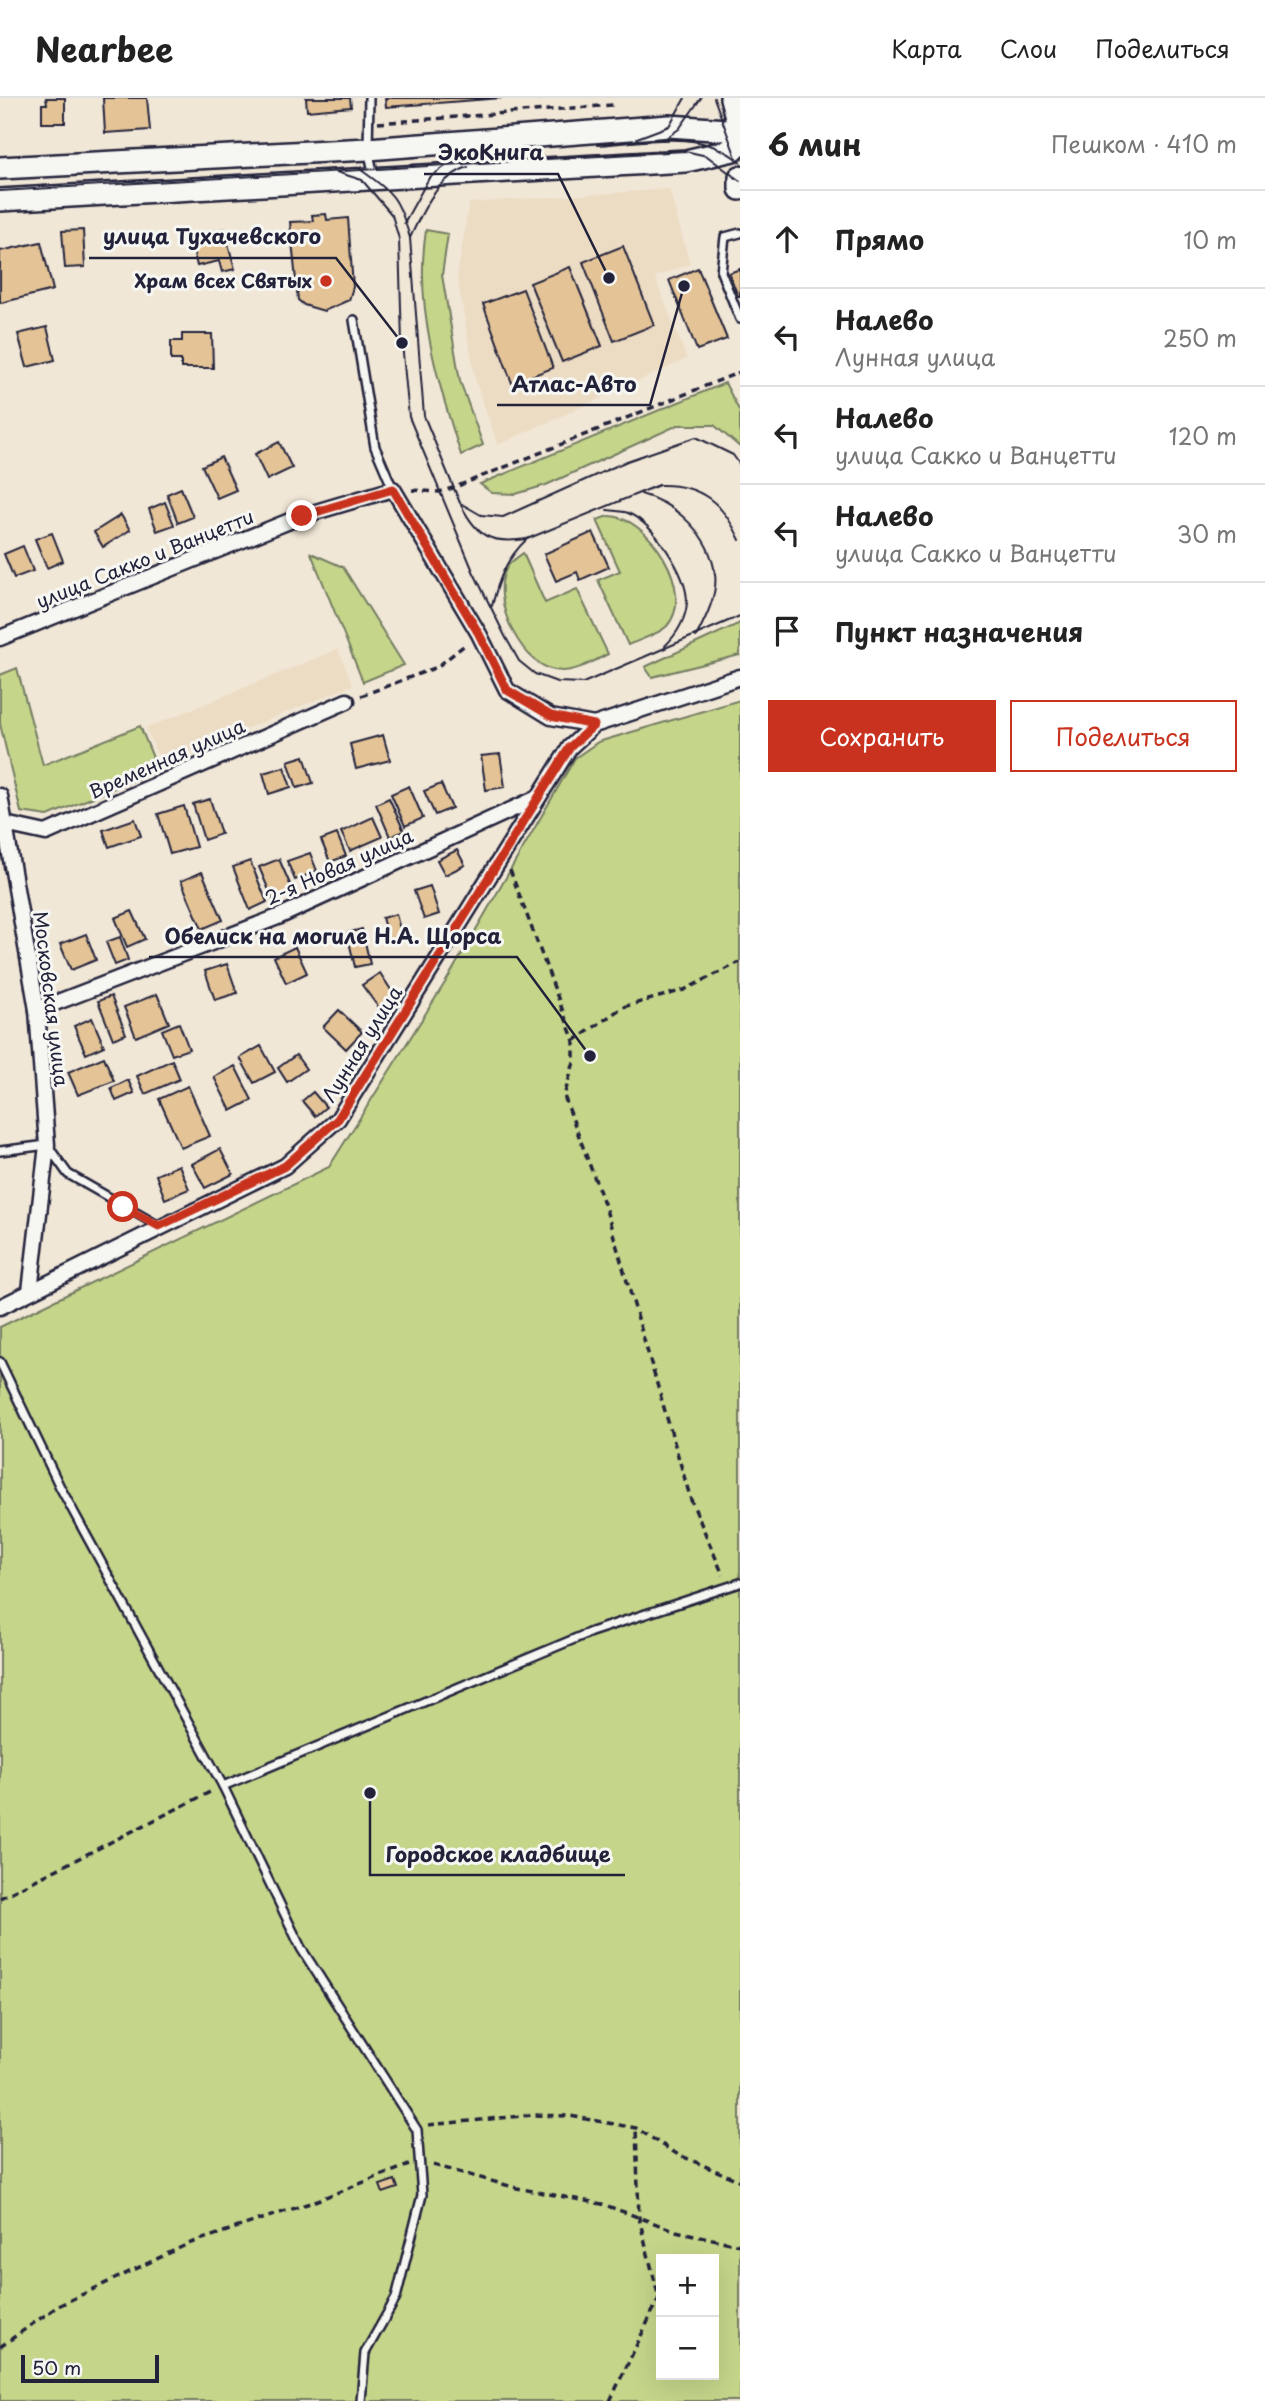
<!DOCTYPE html>
<html lang="ru">
<head>
<meta charset="utf-8">
<style>
  :root { --surface:#fff; --page:#f2f2f2; --text:#222; --muted:#767676; --line:#e0e0e0; --accent:#c8321e }
  body { margin:0; font-family:"Playpen Sans",sans-serif; background:var(--page); color:var(--text) }
  .controls { position:absolute; right:21px; bottom:21px; display:grid; overflow:hidden; border-radius:0px; box-shadow:0 7px 28px #0002 }
  .controls button { width:63px; height:63px; display:grid; place-items:center; padding:0; border:0; border-bottom:2px solid var(--line); background:var(--surface); color:var(--text); font:35px sans-serif }
  .scale { position:absolute; left:21px; bottom:18px; width:138px; box-sizing:border-box; padding-left:7px; border:4px solid #22223b; border-top:0; font-size:19px; line-height:24px; white-space:nowrap; color:#22223b; -webkit-text-stroke:5px #f6f6f2; paint-order:stroke }
  .stop { position:absolute; width:21px; height:21px; margin:-16px; border:5px solid #c8321e; border-radius:50%; background:#fff }
  .stop.end { background:#c8321e; border-color:#fff; box-shadow:0 2px 7px #0008 }
  .list { margin:0; padding:0; list-style:none }
  h2 { display:flex; justify-content:space-between; align-items:center; height:91px; margin:0; padding:0 28px; font-size:30px }
  h2 small { font-size:23px; font-weight:400; color:var(--muted) }
  .list li { display:grid; grid-template-columns:46px 1fr auto; gap:21px; align-items:center; box-sizing:border-box; height:98px; padding:0 28px; border-top:2px solid var(--line) }
  .list b { display:block; font-size:26px; white-space:nowrap }
  .list p { margin:0; font-size:23px; white-space:nowrap; color:var(--muted) }
  .list em { font-size:23px; font-style:normal; color:var(--muted) }
  .actions { display:flex; gap:14px; padding:21px 28px }
  .actions a { flex:1; padding:16px 0; border:2px solid var(--accent); border-radius:0px; text-align:center; font-size:24px; color:var(--accent) }
  .actions .main { background:var(--accent); color:#fff }
  .icon { flex:none; width:38px; height:38px; fill:none; stroke:currentColor; stroke-width:2; stroke-linecap:round; stroke-linejoin:round }
  .map { position:relative; flex:none; width:740px; height:2303px; overflow:hidden }
  header { display:flex; align-items:center; gap:42px; box-sizing:border-box; height:98px; padding:0 35px; background:var(--surface); border-bottom:2px solid var(--line) }
  header strong { font-size:33px }
  nav { display:flex; gap:38px; margin-inline-start:auto; font-size:24px }
  main { display:flex }
  aside { flex:1; background:var(--surface) }
  .map>svg:first-child { display:block }
  .built { fill:#eddcc4 }
  .green { fill:#c5d58a; stroke:#747c62; stroke-width:2; fill-rule:evenodd }
  .building { fill:#e4c497; stroke:#22223b; stroke-width:2 }
  .lines { fill:none; stroke-linecap:round; stroke-linejoin:round }
  .lane-casing { stroke:#22223b; stroke-width:12 }
  .street-casing { stroke:#22223b; stroke-width:19 }
  .secondary-casing { stroke:#22223b; stroke-width:26 }
  .path { stroke:#22223b; stroke-width:3.5; stroke-dasharray:7 5; stroke-linecap:butt }
  .lane { stroke:#f6f6f2; stroke-width:7 }
  .street { stroke:#f6f6f2; stroke-width:14 }
  .secondary { stroke:#f6f6f2; stroke-width:21 }
  .tram { stroke:#22223b; stroke-width:2 }
  .route { stroke:#c8321e; stroke-width:9 }
  .poi-dot { fill:#c8321e; stroke:#f6f6f2; stroke-width:2.5 }
  .labels { text-anchor:middle; stroke-width:6; stroke-linejoin:round; paint-order:stroke }
  .poi-label { font-size:19px; font-weight:bold; fill:#22223b; stroke:#f6f6f2; text-anchor:end }
  .street-label { font-size:19px; fill:#22223b; stroke:#f6f6f2 }
  .leader { fill:none; stroke:#22223b; stroke-width:2.5 }
  .callout-dot { fill:#22223b; stroke:#f6f6f2; stroke-width:2.5 }
  .callout-label { font-size:21px; text-anchor:middle; font-weight:bold; fill:#22223b; stroke:#f6f6f2; stroke-width:6; stroke-linejoin:round; paint-order:stroke }
</style>
</head>
<body>
<header>
<strong>Nearbee</strong>
<nav><a>Карта</a><a>Слои</a><a>Поделиться</a></nav>
</header>
<main>
<div class="map">
<svg width="740" height="2303" viewBox="0 0 740 2303">
  <rect width="100%" height="100%" fill="#f1e7d7"/>
  <filter id="ink" filterUnits="userSpaceOnUse"><feTurbulence type="fractalNoise" baseFrequency=".0143" numOctaves="2"/><feDisplacementMap in="SourceGraphic" scale="14" xChannelSelector="R" yChannelSelector="G"/><feConvolveMatrix kernelMatrix="1 2 1 2 8 2 1 2 1" color-interpolation-filters="sRGB"/></filter>
  <g filter="url(#ink)">
    <!-- built -->
    <g class="built">
      <polygon points="669,91 690,166 655,179 687,261 498,347 476,285 457,179 469,105"/>
      <polygon points="338,551 353,587 161,666 146,630"/>
    </g>
    <!-- green -->
    <g class="green">
      <path d="M426,132L448,136L442,177L460,283L483,347L461,357C438,284 414,209 426,132Z"/>
      <polygon points="725,285 740,314 740,349 714,327 678,327 546,387 516,396 492,395 480,386"/>
      <path d="M608,418C648,417 697,494 667,528C659,536 639,542 628,547L598,482L620,473L597,422Z"/>
      <polygon points="311,455 343,469 404,567 363,584"/>
      <path d="M523,455L545,505L577,491L608,556C594,563 580,572 563,573C523,574 488,501 507,469C510,464 518,459 523,455Z"/>
      <polygon points="740,525 740,557 652,579 645,569"/>
      <polygon points="17,570 43,667 140,628 158,672 48,718 21,714 0,626 0,577"/>
      <path d="M740,602V2303H0V1229L329,1069L448,880L575,660L598,644ZM661,2161H714V2277H661Z"/>
    </g>
    <!-- building -->
    <g class="building">
      <polygon points="46,0 65,0 65,25 42,25 42,6 47,6"/>
      <polygon points="103,0 147,0 150,32 105,35"/>
      <polygon points="306,0 350,0 351,9 307,13"/>
      <polygon points="385,0 502,0 386,9"/>
      <polygon points="326,116 327,122 348,120 353,189 349,202 324,213 304,207 298,202 290,124 313,123 312,117"/>
      <polygon points="224,131 235,171 222,174 219,163 197,168 190,140"/>
      <polygon points="83,132 85,169 65,170 62,133"/>
      <polygon points="41,144 53,192 0,205 0,153"/>
      <polygon points="623,148 654,227 614,243 583,164"/>
      <polygon points="570,169 602,248 562,264 530,185"/>
      <polygon points="698,170 727,241 697,252 669,182"/>
      <polygon points="740,171 740,198 738,198 729,175"/>
      <polygon points="523,191 553,270 512,285 483,206"/>
      <polygon points="47,229 55,262 27,269 18,236"/>
      <polygon points="182,236 212,236 213,270 181,270 181,262 171,262 171,243 182,243"/>
      <polygon points="279,344 292,370 267,382 255,356"/>
      <polygon points="221,359 236,392 217,400 202,368"/>
      <polygon points="181,390 193,419 178,425 167,396"/>
      <polygon points="165,404 174,427 157,433 149,411"/>
      <polygon points="121,417 130,432 103,449 94,434"/>
      <polygon points="593,434 609,469 580,482 577,474 556,483 544,456"/>
      <polygon points="52,435 63,463 47,470 35,441"/>
      <polygon points="23,448 33,473 14,480 4,456"/>
      <polygon points="383,637 390,662 356,671 350,646"/>
      <polygon points="500,656 505,689 486,692 481,658"/>
      <polygon points="304,658 313,685 297,690 288,663"/>
      <polygon points="284,669 291,689 269,696 263,675"/>
      <polygon points="441,686 452,710 435,717 424,693"/>
      <polygon points="409,688 423,720 405,728 391,696"/>
      <polygon points="389,700 404,733 390,739 376,706"/>
      <polygon points="210,701 221,736 204,742 193,706"/>
      <polygon points="184,708 196,749 170,756 158,716"/>
      <polygon points="373,719 382,739 350,753 341,734"/>
      <polygon points="135,721 141,738 109,749 103,732"/>
      <polygon points="337,736 346,758 330,764 321,742"/>
      <polygon points="457,752 465,767 445,777 437,762"/>
      <polygon points="310,755 317,773 295,782 287,763"/>
      <polygon points="279,761 293,793 273,802 259,769"/>
      <polygon points="250,763 267,804 250,812 233,769"/>
      <polygon points="202,774 223,822 202,831 181,783"/>
      <polygon points="430,788 439,816 424,821 414,793"/>
      <polygon points="132,813 145,841 127,849 115,820"/>
      <polygon points="396,816 402,839 389,843 382,820"/>
      <polygon points="362,831 370,866 355,869 347,835"/>
      <polygon points="86,836 96,862 71,872 60,846"/>
      <polygon points="120,839 128,862 115,867 106,844"/>
      <polygon points="295,849 307,875 286,885 274,859"/>
      <polygon points="227,866 237,895 215,902 205,873"/>
      <polygon points="380,875 395,898 379,910 362,887"/>
      <polygon points="157,896 169,925 136,939 124,909"/>
      <polygon points="111,898 126,936 113,941 98,903"/>
      <polygon points="339,912 362,934 346,951 323,929"/>
      <polygon points="92,920 104,948 86,956 74,928"/>
      <polygon points="179,925 189,951 172,957 162,932"/>
      <polygon points="261,948 275,974 254,985 240,960"/>
      <polygon points="296,957 306,971 287,984 278,970"/>
      <polygon points="104,959 114,983 78,997 68,974"/>
      <polygon points="172,962 180,981 145,996 137,978"/>
      <polygon points="235,968 252,1002 231,1013 214,979"/>
      <polygon points="128,982 134,995 116,1003 111,990"/>
      <polygon points="188,988 210,1038 181,1050 159,1001"/>
      <polygon points="313,994 326,1009 315,1018 302,1003"/>
      <polygon points="220,1051 233,1076 205,1090 192,1066"/>
      <polygon points="179,1067 189,1091 165,1101 156,1077"/>
      <polygon points="395,2082 398,2090 383,2095 380,2087"/>
    </g>
    <g class="lines">
      <!-- lane casing -->
      <g class="lane-casing">
        <g id="lane">
          <polyline points="369,0 368,51 374,78"/>
          <polyline points="740,135 725,139 721,174 740,221"/>
          <polyline points="354,222 375,349 393,391"/>
          <polyline points="0,1053 47,1047 68,1076 159,1128"/>
          <polyline points="0,1264 60,1389 223,1688 301,1850 417,2032 422,2097 396,2200 365,2255 361,2303"/>
          <polyline points="223,1688 591,1534 740,1485"/>
        </g>
      </g>
      <!-- street casing -->
      <g class="street-casing">
        <g id="street">
          <polyline points="0,540 302,418 393,391 479,536 507,592 551,619 594,627"/>
          <polyline points="0,698 37,912 47,1047 30,1193"/>
          <polyline points="0,725 46,735 347,603"/>
          <polyline points="37,912 278,819 537,700"/>
          <polyline points="0,1209 285,1068 338,1021 570,649 594,627 740,579"/>
        </g>
      </g>
      <!-- secondary casing -->
      <g class="secondary-casing">
        <g id="secondary">
          <polyline points="731,0 740,34"/>
          <polyline points="0,70 368,51 669,28 727,32 740,42"/>
          <polyline points="740,79 740,91"/>
          <polyline points="0,102 686,63 733,52 740,45"/>
        </g>
      </g>
      <!-- path -->
      <g class="path">
        <polyline points="378,25 613,7"/>
        <polyline points="412,392 439,394 453,390 740,274"/>
        <polyline points="361,598 437,569 466,546"/>
        <polyline points="510,772 574,943 574,964 564,998 605,1108 691,1402 723,1477"/>
        <polyline points="574,943 623,909 684,892 740,864"/>
        <polyline points="0,1800 214,1692"/>
        <polyline points="428,2027 532,2017 570,2018 636,2030 677,2056 740,2083"/>
        <polyline points="433,2067 517,2090 602,2106 676,2133 740,2147"/>
        <polyline points="0,2249 58,2208 188,2146 307,2106 409,2067"/>
        <polyline points="610,2303 659,2200 639,2120 636,2030"/>
      </g>
      <!-- lane -->
      <use href="#lane" class="lane"/>
      <!-- street -->
      <use href="#street" class="street"/>
      <!-- secondary -->
      <use href="#secondary" class="secondary"/>
      <!-- tram -->
      <g class="tram">
        <polyline points="714,0 737,62"/>
        <polyline points="637,40 669,28 685,0"/>
        <polyline points="663,42 679,31 701,0"/>
        <path d="M597,47C645,44 701,30 740,64"/>
        <path d="M361,72C394,95 399,101 410,140L424,318L460,405L481,417L503,419L627,363L696,339L733,357L740,367"/>
        <polyline points="333,73 362,82 392,117 399,141 402,245 409,319 473,473 505,538 519,563 535,576 557,584 583,585 740,518"/>
        <polyline points="0,93 685,53 707,58 740,83"/>
        <polyline points="404,125 429,80 447,67"/>
        <path d="M410,140C423,112 437,80 468,69"/>
        <path d="M641,396C677,406 710,437 715,476C718,497 705,521 696,539"/>
        <path d="M461,407C478,440 491,446 527,441"/>
        <path d="M607,412C614,413 622,413 628,415C654,426 687,476 687,504C686,521 677,536 665,548"/>
        <path d="M492,508C499,480 506,461 527,441L659,387C701,386 723,405 740,442"/>
      </g>
    </g>
  </g>
  <g class="lines" filter="url(#ink)">
    <!-- route -->
    <polyline class="route" points="123,1109 159,1128 285,1068 338,1021 570,649 594,627 551,618 507,592 479,536 393,391 302,418"/>
  </g>
  <!-- markers -->
  <circle class="poi-dot" cx="326" cy="183" r="7"/>
  <g class="labels">
    <!-- poi labels -->
    <g class="poi-label">
      <text x="312" y="190">Храм всех Святых</text>
    </g>
    <!-- street labels -->
    <g class="street-label">
      <text transform="translate(145 461) rotate(-22)" y="7">улица Сакко и Ванцетти</text>
      <text transform="translate(167 661) rotate(-24)" y="7">Временная улица</text>
      <text transform="translate(339 769) rotate(-24)" y="7">2-я Новая улица</text>
      <text transform="translate(51 901) rotate(83)" y="7">Московская улица</text>
      <text transform="translate(362 946) rotate(-58)" y="7">Лунная улица</text>
    </g>
  </g>
  <!-- callouts -->
  <path class="leader" d="M609 180L558 76H424M402 245L336 160H89M684 188L650 307H497M590 958L517 859H149M370 1695L370 1777H625"/>
  <g class="callout-dot">
    <circle cx="609" cy="180" r="7"/>
    <circle cx="402" cy="245" r="7"/>
    <circle cx="684" cy="188" r="7"/>
    <circle cx="590" cy="958" r="7"/>
    <circle cx="370" cy="1695" r="7"/>
  </g>
  <g class="callout-label">
    <text x="491" y="62">ЭкоКнига</text>
    <text x="212" y="146">улица Тухачевского</text>
    <text x="574" y="294">Атлас-Авто</text>
    <text x="333" y="846">Обелиск на могиле Н.А. Щорса</text>
    <text x="498" y="1764">Городское кладбище</text>
  </g>
</svg>
<div class="controls">
<button>+</button>
<button>−</button>
</div>
<div class="scale">50 m</div>
<div class="stop" style="left:123px;top:1109px"></div>
<div class="stop end" style="left:302px;top:418px"></div>
</div>
<aside>
<h2>6 мин<small>Пешком · 410 m</small></h2>
<ul class="list">
<li><svg class="icon" aria-label="ahead" viewBox="0 0 24 24"><path d="M12 20V5M6 11l6-6 6 6"/></svg><div><b>Прямо</b></div><em>10 m</em></li>
<li><svg class="icon" aria-label="left" viewBox="0 0 24 24"><path d="M17 20v-9H6M10 6l-5 5 5 5"/></svg><div><b>Налево</b><p>Лунная улица</p></div><em>250 m</em></li>
<li><svg class="icon" aria-label="left" viewBox="0 0 24 24"><path d="M17 20v-9H6M10 6l-5 5 5 5"/></svg><div><b>Налево</b><p>улица Сакко и Ванцетти</p></div><em>120 m</em></li>
<li><svg class="icon" aria-label="left" viewBox="0 0 24 24"><path d="M17 20v-9H6M10 6l-5 5 5 5"/></svg><div><b>Налево</b><p>улица Сакко и Ванцетти</p></div><em>30 m</em></li>
<li><svg class="icon" aria-label="arrive" viewBox="0 0 24 24"><path d="M6 21V4h12l-3 4 3 4H6"/></svg><div><b>Пункт назначения</b></div></li>
</ul>
<div class="actions"><a class="main">Сохранить</a><a>Поделиться</a></div>
</aside>
</main>
</body>
</html>
